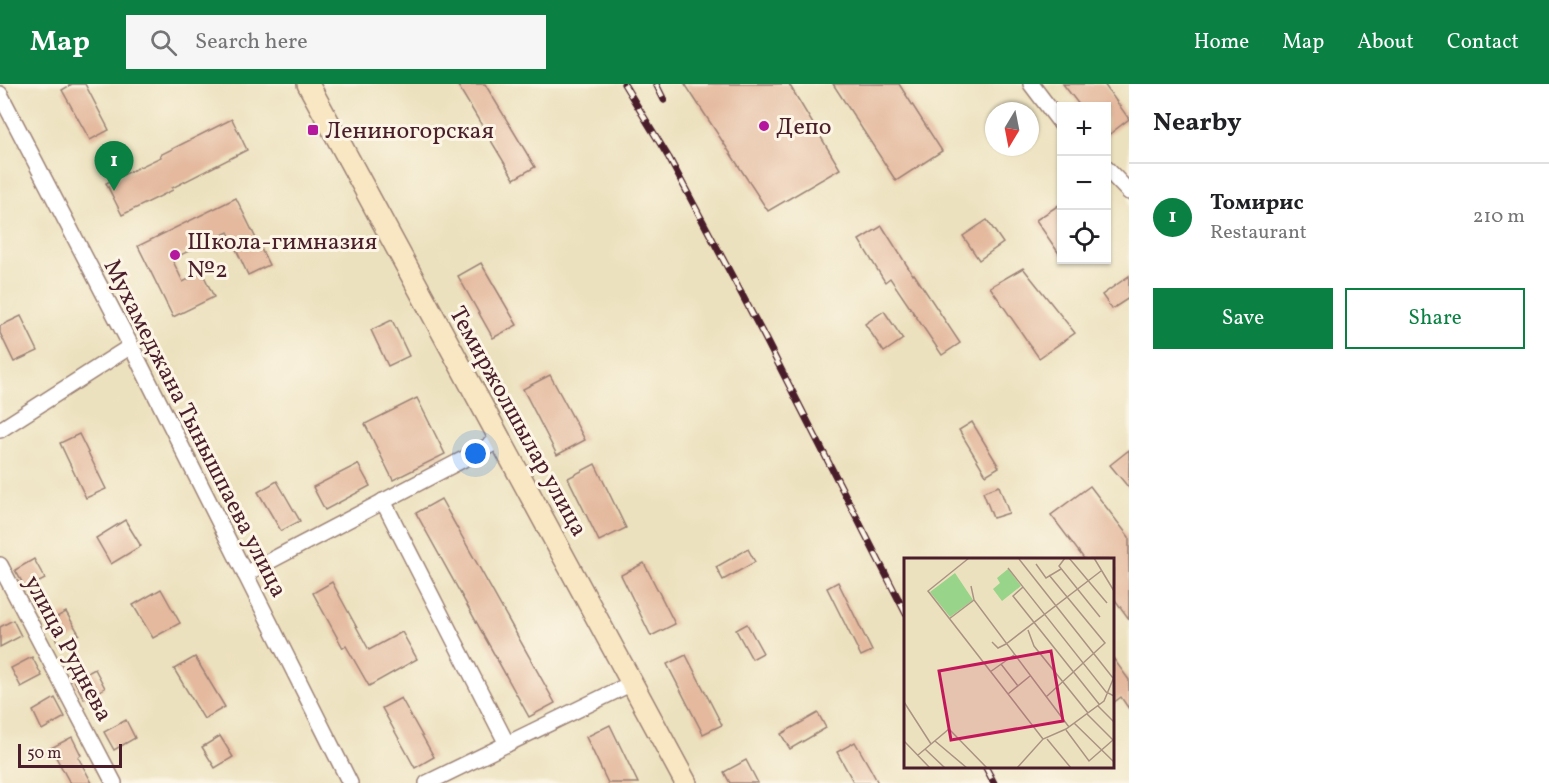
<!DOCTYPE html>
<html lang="en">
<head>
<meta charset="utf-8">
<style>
  :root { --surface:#fff; --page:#f6f6f6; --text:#202124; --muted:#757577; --line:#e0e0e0; --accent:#0b8043 }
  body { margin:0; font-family:Vollkorn,serif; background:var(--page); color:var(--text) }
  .controls { position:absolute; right:18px; top:18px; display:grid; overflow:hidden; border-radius:0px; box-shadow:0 2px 4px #0004 }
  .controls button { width:54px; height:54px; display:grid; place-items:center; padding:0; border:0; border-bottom:2px solid var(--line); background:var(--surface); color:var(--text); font:30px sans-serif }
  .compass { position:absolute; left:985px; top:18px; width:54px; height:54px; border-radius:50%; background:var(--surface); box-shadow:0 2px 4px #0004; rotate:190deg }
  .scale { position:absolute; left:18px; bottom:15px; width:104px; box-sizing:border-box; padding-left:6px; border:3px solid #4a1f2b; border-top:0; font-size:16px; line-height:21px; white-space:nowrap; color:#4a1f2b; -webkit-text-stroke:4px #fcf5e5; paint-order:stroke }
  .you { position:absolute; left:476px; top:370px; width:21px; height:21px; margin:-15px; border:4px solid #fff; border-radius:50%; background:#1a73e8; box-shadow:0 0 0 9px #1a73e833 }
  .badge { display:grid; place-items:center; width:39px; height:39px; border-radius:50%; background:var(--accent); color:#fff; font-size:20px; font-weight:700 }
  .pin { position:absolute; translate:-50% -50px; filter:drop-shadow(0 2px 3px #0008) }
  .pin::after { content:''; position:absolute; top:32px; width:21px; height:18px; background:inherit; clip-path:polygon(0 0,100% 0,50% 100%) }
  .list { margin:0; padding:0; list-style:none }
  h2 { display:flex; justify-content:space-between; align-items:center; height:78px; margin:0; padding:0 24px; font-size:26px }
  h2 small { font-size:20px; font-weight:400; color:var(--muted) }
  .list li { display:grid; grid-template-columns:39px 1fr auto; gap:18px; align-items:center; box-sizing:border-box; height:108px; padding:0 24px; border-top:2px solid var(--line) }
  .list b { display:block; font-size:22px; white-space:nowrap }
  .list p { margin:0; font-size:20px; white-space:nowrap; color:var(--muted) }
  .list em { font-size:20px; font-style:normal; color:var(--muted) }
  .actions { display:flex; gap:12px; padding:18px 24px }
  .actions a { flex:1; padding:14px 0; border:2px solid var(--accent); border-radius:0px; text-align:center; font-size:21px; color:var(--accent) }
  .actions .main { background:var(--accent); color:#fff }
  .icon { flex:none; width:33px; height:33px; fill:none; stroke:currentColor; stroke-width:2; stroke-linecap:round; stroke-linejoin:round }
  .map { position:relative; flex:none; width:1129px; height:699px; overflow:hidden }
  header { display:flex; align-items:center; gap:36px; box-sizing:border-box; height:84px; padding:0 30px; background:var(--accent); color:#fff }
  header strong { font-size:28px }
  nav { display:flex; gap:33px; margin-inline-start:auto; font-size:21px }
  .search { width:420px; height:54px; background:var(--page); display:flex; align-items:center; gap:15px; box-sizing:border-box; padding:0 21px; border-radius:0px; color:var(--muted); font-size:22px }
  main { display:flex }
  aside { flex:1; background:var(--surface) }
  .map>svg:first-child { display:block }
  .building { fill:#e4b99e }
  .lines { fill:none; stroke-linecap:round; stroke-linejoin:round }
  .street-casing { stroke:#9b8074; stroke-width:18 }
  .secondary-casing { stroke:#9b8074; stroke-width:24 }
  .street { stroke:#fff; stroke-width:15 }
  .secondary { stroke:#f9e7c3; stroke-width:21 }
  .rail-casing { stroke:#4a1f2b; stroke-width:7 }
  .rail { stroke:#fcf5e5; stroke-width:4.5; stroke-dasharray:14; stroke-linecap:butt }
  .poi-dot { fill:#b5179e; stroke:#fcf5e5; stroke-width:2 }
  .labels { text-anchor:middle; stroke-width:6; stroke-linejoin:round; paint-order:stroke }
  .poi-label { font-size:24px; fill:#4a1f2b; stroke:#fcf5e5; text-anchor:start }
  .street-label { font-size:24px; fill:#4a1f2b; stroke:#fcf5e5 }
  .inset-road { fill:none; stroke:#ab9383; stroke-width:1.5 }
  .view { fill:#c2185b; fill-opacity:0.15; stroke:#c2185b; stroke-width:3 }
  .inset-edge { fill:none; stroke:#4a1f2b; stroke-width:3 }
</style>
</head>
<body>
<header>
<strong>Map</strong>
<div class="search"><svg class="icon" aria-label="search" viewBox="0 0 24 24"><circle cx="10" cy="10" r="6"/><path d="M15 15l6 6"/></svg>Search here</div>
<nav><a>Home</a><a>Map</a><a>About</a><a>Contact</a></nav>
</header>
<main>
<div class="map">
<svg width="1129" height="699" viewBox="0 0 1129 699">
  <rect width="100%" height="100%" fill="#fcf5e5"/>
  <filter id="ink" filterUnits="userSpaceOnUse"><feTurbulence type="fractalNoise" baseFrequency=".0167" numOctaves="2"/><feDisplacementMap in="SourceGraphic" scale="12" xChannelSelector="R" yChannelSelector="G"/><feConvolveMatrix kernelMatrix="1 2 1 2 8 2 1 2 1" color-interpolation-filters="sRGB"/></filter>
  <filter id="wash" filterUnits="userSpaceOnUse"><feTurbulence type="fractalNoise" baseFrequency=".008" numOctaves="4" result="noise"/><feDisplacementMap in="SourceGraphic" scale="24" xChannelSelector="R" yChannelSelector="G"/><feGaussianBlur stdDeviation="1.35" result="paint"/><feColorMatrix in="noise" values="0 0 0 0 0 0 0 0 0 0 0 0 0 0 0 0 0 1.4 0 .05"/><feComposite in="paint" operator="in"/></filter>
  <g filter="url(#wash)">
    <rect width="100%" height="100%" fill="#ece1be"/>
    <g id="blocks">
      <!-- building -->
      <g class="building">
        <polygon points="72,0 85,0 109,46 90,56 62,6"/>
        <polygon points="457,0 485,0 535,83 514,95"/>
        <polygon points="685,0 789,0 840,85 768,127"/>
        <polygon points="833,0 899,0 942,67 896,97"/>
        <polygon points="1063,0 1104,0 1129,35 1107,52 1107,22 1080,22"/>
        <polygon points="232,35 247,66 172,104 173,106 122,131 106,99 161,73 160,71"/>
        <polygon points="236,114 269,181 248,191 228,148 172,175 183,198 202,188 214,213 173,233 138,162"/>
        <polygon points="1062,119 1062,174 1036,136"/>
        <polygon points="987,136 1003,159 979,176 963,152"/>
        <polygon points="882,142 913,191 914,190 960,259 942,271 890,194 885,198 859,156"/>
        <polygon points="481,179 517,241 493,254 458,192"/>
        <polygon points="1023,184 1075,249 1039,274 990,203"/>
        <polygon points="1129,192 1129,214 1112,225 1102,211"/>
        <polygon points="884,227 903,255 884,268 865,240"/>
        <polygon points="21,232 38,267 14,278 0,249 0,242"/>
        <polygon points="392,236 409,272 388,282 371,246"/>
        <polygon points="550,291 585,356 557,371 523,305"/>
        <polygon points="417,314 445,370 393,396 365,340"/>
        <polygon points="972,338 999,383 986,391 959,346"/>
        <polygon points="79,350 106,405 86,414 60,359"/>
        <polygon points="1129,366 1129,404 1110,381"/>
        <polygon points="358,380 370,402 325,426 313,403"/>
        <polygon points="595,380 626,444 599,457 568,394"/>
        <polygon points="277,397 300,437 281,447 258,408"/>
        <polygon points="999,402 1009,429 993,434 983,408"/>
        <polygon points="1090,402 1129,453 1129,535 1113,513 1113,476 1085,476 1051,431"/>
        <polygon points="441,415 555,619 529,633 416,429"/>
        <polygon points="125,436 141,462 111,480 96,454"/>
        <polygon points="748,465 755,478 723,496 716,483"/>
        <polygon points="34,475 45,495 26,505 15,486"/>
        <polygon points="644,479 675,540 651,552 621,491"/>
        <polygon points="332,498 369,566 402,548 417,575 369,602 346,562 343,564 313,509"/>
        <polygon points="838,498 872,567 861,572 827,504"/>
        <polygon points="161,505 180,539 153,554 133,521"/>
        <polygon points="66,528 79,550 59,561 47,538"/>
        <polygon points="13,536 21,552 0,563 0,543"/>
        <polygon points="747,540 763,569 752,575 736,546"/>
        <polygon points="686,571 722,641 703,650 667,580"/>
        <polygon points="32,573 42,592 21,603 11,584"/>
        <polygon points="195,573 225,623 204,635 174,585"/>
        <polygon points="1113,574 1129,596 1129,625 1121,613 1113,619"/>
        <polygon points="95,585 105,604 84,615 74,596"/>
        <polygon points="55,614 65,633 42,646 33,627"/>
        <polygon points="401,614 434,673 415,684 382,624"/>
        <polygon points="818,629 826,644 790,665 781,650"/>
        <polygon points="126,636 135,654 114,666 104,648"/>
        <polygon points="610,641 638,699 608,699 586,653"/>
        <polygon points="220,652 233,673 215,684 202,663"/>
        <polygon points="72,653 81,671 78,673 92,699 70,699 51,664"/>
        <polygon points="855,658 870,684 878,699 854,699 837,668"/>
        <polygon points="746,676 758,699 730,699 724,688"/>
      </g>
    </g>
  </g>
  <g filter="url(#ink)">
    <use href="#blocks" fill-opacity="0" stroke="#9b8074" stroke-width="1.5"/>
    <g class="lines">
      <!-- street casing -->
      <g class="street-casing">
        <g id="street">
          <polyline points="1031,0 1062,41"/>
          <polyline points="0,10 131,262 350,699"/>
          <polyline points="1106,84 1129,108"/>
          <polyline points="0,346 131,262"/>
          <polyline points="383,417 507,660"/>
          <polyline points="0,481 114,699"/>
          <polyline points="245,490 500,356"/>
          <polyline points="427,699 632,599"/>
        </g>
      </g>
      <!-- secondary casing -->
      <g class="secondary-casing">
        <polyline id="secondary" points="308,0 686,699"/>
      </g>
      <!-- street -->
      <use href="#street" class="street"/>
      <!-- secondary -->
      <use href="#secondary" class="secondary"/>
      <!-- rail casing -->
      <g class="rail-casing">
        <g id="rail">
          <polyline points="624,0 669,74 763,250 906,530"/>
          <polyline points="656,0 664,16"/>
          <polyline points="985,682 994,699"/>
        </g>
      </g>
      <!-- rail -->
      <use href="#rail" class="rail"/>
    </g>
  </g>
  <!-- markers -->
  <g class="poi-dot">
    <circle cx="764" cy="42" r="6"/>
    <rect x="307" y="40" width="12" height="12" rx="3"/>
    <circle cx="175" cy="171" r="6"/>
  </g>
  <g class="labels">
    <!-- poi labels -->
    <g class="poi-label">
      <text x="776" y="50">Депо</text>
      <text x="325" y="54">Лениногорская</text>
      <text x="187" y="165">Школа-гимназия<tspan x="187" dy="28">№2</tspan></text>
    </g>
    <!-- street labels -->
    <g class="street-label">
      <text transform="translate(519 337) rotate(61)" y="8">Темиржолшылар улица</text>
      <text transform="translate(196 344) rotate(63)" y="8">Мухамеджана Тынышпаева улица</text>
      <text transform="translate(69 564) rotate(62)" y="8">улица Руднева</text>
    </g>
  </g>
  <!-- overview -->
  <g transform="translate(904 474)">
    <rect width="210" height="210" fill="#ece1be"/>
    <path d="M104,11L117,28L98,43L89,31L96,25L93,20ZM51,15L69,42L46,59L26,34Z" fill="#98d489"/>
    <path class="inset-road" d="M65,0L24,33L139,181M161,0L155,8L196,59M165,0L203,45M190,0L210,33M115,1L209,120M132,6L142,20L157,11M104,10L202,134L210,138M67,28L70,42L165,169M119,29L109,38L195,146M45,61L70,42M124,72L130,88L184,155M88,84L94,90L102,86L197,13M97,106L114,128M86,114L110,97M104,136L126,118M142,139L201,85L145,17M0,144L27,186M194,148L210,164M183,156L210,183M170,165L210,204M162,172L185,203L209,182M143,181L167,210M0,183L26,210M31,183L63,210M21,191L41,210M14,197L45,171L83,210M113,210L139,181L162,171L200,143L210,119"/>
    <path class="view" d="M147,93L159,163L47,182L35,113Z"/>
    <rect width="210" height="210" class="inset-edge"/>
  </g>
</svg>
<div class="controls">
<button>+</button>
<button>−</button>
<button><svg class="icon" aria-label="locate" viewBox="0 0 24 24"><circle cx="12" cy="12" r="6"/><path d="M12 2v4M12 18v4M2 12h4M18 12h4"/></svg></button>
</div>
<svg class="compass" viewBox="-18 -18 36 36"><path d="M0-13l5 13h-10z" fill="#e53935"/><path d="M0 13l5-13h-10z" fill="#757577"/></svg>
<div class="scale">50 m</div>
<div class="you"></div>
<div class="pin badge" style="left:114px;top:107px">1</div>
</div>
<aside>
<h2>Nearby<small></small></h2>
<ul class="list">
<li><span class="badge">1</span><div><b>Томирис</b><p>Restaurant</p></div><em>210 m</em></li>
</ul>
<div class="actions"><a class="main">Save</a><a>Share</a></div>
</aside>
</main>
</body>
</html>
